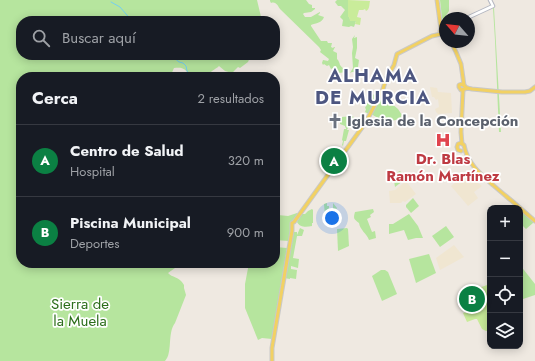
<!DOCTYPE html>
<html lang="es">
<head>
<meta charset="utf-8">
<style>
  :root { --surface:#171b24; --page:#20242c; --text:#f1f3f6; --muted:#9ea1a6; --line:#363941; --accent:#0b8043 }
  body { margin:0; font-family:Jost,sans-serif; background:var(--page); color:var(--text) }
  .controls { position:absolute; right:12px; bottom:12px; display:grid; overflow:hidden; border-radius:8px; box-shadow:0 2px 10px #0003 }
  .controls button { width:36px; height:36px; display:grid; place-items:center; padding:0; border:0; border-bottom:1px solid var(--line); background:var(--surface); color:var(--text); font:20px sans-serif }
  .compass { position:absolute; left:439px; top:12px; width:36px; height:36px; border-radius:50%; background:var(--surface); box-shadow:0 2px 10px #0003; rotate:298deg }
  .you { position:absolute; left:332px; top:218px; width:14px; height:14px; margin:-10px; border:3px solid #fff; border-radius:50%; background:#1a73e8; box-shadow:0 0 0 6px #1a73e833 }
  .badge { display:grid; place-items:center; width:26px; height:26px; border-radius:50%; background:var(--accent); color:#fff; font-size:13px; font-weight:700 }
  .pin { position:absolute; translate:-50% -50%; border:2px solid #fff; box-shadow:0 1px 4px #0006 }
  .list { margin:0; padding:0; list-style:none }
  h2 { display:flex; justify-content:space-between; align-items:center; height:52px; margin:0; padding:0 16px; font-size:17px }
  h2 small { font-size:13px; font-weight:400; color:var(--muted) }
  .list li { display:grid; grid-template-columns:26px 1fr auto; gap:12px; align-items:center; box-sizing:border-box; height:72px; padding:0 16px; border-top:1px solid var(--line) }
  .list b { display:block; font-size:15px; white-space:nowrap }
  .list p { margin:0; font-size:13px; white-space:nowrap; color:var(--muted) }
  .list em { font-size:13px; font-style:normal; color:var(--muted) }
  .icon { flex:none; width:22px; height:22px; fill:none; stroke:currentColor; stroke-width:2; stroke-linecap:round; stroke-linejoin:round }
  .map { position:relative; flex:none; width:535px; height:361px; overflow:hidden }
  .search { position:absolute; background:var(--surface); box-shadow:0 2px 10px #0003; left:16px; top:16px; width:264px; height:44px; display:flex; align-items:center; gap:10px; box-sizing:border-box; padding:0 14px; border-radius:16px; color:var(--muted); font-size:15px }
  .panel { position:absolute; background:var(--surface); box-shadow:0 2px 10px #0003; left:16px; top:72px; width:264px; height:196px; border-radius:16px }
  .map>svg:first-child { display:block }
  .education { fill:#f0e6d1 }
  .green { fill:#b6e59e }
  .pitch { fill:#c9ec9a }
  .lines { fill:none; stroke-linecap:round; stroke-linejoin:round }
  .stream { stroke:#75cff0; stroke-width:1 }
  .secondary-casing { stroke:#b4b7c1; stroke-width:4.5 }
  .primary-casing { stroke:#c9c9c9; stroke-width:5 }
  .secondary { stroke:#fff; stroke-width:2.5 }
  .primary { stroke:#f2d163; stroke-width:3 }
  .labels { text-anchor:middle; stroke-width:3.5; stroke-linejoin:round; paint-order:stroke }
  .worship-label { font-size:15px; font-weight:bold; fill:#5b616d; stroke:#fff; text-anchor:start }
  .health-label { font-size:15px; font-weight:bold; fill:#be3a42; stroke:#fff }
  .park-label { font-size:15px; fill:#2c6e1b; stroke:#fff }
  .district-label { font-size:19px; font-weight:bold; letter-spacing:1px; fill:#4d5680; stroke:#fff }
</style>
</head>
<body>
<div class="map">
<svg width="535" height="361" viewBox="0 0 535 361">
  <rect width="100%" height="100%" fill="#efe9e1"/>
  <!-- education -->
  <g class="education">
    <polygon points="430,87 437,88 438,92 451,93 452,113 438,114 436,112 435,109 439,107 438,99 436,100 434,97 432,97"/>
    <polygon points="465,175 478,183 482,186 474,192 478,198 477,199 468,206 451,186"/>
    <polygon points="406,181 416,194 405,202 403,201 401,203 390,203 389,191 395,190"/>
    <polygon points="454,245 464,257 440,270 436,258"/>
  </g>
  <!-- green -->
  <g class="green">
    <path d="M0,0H257L262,21H21V55H251L248,62L240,68L238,67L232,73L225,71L219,66C215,70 209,71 208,77H191C185,69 184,67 174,68L170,77H21V263H174L176,265L175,268L168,273C172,278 179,276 184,285V288L186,295L175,323C167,333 173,353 165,361H0Z"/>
    <path d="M270,0H306L309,4L312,5V8H315V9L311,12L304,13L303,14L305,17H311L318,13L320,12V13L318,15L324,17C322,23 316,23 311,25V26L321,41H327L328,43H332L331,47L333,48L334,47H335L333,51L337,53V59C339,61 339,62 340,65C342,68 345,69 346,72L339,73L335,72L333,68L331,69L329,65L327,66L324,64L323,65L322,63L323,60L328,61L329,59L320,52L321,50L319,47L280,9C278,6 276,1 271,3L270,1Z"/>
    <polygon points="337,0 348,0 348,16 349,17 350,19 356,21 354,27 351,26 349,27 342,26 343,20 340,17 345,10 341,6 338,6 335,2"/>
    <polygon points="440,0 449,0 449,11 443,20 442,18"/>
    <path d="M493,8H494L501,132H499C497,91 496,50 493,8Z"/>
    <polygon points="355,35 354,38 357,37 357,48 355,58 359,60 358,67 356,67 354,72 352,72 350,73 353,68 352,53 353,47 352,39"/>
    <polygon points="372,94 378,96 369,114 365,112 366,109 365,108"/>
    <polygon points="382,94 385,98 398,109 402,115 401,116 402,118 392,121 390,121 390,118 389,118 388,120 384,121 383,117 378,118 371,114"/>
    <polygon points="353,116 355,124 350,124 349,128 348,128 347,130 349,130 346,141 344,141 343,146 342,145 343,141 342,140 344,129 346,129 346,128 345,127 345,126 340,124 340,118 342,117"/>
    <polygon points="400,171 407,178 395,187 393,174"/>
    <polygon points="413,198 419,206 411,213 406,207 406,205"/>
    <polygon points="327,203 327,206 329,206 329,211 333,211 333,203 337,208 335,211 338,216 326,217 326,215 325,215 324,205 324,204"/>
    <path d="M312,209L313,210V223H312V226C307,227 300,228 297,222L301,214H305L308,211Z"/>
    <path d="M373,209L374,212L370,215L371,217L367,219L372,232L375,231L376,238L369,240C367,234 360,230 359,223C354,219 353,219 355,212Z"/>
    <path d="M520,210L533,221V223L526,229C519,223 520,219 520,210Z"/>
    <polygon points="297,213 299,213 291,228 289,241 275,240 275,217 278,215 288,216"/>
    <polygon points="409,214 418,226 423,238 416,238 408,240 404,230 389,234 389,224 393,224"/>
    <polygon points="446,226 454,237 440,247 432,236"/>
    <polygon points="300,228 304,230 302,236 297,236 293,258 299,259 298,268 291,266 291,269 297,270 296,279 290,278 290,276 290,279 284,278 293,232 297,232 297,235"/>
    <polygon points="347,228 348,229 349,246 338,251 337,229"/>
    <polygon points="275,247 287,248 272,339 262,338 258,340 245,308 245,284 249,263 275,263"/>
    <polygon points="429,254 436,273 416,283 409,259"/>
    <polygon points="520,265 535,284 535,295 520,300"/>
    <polygon points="381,270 385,270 388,272 397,294 382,301 372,276"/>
  </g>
  <!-- pitch -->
  <g class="pitch">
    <path d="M348,0L370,1C369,5 370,9 366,11L365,9L363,10H359L357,17L361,18L360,25L355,24L356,21H350L349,17H348Z"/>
    <polygon points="490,284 490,331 486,331 482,329 477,319 475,319 467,322 463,313 471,311 464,293"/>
  </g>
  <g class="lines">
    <!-- stream -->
    <g class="stream">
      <polyline points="111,2 120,7 132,21"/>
      <polyline points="171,55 179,62 183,63 186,66 187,71 191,77"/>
    </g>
    <!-- secondary casing -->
    <g class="secondary-casing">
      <polyline id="secondary" points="467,18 493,6 490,0"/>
    </g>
    <!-- primary casing -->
    <g class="primary-casing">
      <g id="primary">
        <polyline points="437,0 441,29"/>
        <polyline points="445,28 442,28 440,31 442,34 445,34"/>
        <polyline points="451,42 456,52 461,64 464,85"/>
        <polyline points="468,88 461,90 459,87 459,85 462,84 467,88 472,89 502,92 525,92 530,91 535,87"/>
        <polyline points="383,89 386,79 394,65 397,54 432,36 441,34"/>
        <polyline points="462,144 461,132 463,90"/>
        <path d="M461,151L458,150L457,147L458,144L461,143L464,145C467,163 480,174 493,185C502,193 511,200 520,208"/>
        <polyline points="520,208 535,221"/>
        <polyline points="272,361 272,348 292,231 292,223 294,222 366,122 382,91"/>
      </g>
    </g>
    <!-- secondary -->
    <use href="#secondary" class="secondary"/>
    <!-- primary -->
    <use href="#primary" class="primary"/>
  </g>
  <!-- icons -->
  <defs>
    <g id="church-bare" transform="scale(1.2)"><path d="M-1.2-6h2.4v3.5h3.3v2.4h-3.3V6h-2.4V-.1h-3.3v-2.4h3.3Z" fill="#6b7280" stroke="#fff" stroke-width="2.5" paint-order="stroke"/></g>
    <g id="hospital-bare" transform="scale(1.2)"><path d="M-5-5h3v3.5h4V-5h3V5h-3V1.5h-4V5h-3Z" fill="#e0444e" stroke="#fff" stroke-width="2.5" paint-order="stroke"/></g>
  </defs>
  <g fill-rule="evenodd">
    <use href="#church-bare" x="335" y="121"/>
    <use href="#hospital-bare" x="443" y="140"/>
  </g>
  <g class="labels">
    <!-- worship labels -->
    <g class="worship-label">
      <text x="347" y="126">Iglesia de la Concepción</text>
    </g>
    <!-- health labels -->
    <g class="health-label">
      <text x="443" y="164">Dr. Blas<tspan x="443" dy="17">Ramón Martínez</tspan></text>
    </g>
    <!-- park labels -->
    <g class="park-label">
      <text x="80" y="309">Sierra de<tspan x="80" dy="17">la Muela</tspan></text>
    </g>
    <!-- district labels -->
    <g class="district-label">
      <text x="373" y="82">ALHAMA<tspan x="373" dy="22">DE MURCIA</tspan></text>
    </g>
  </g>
</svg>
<div class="controls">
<button>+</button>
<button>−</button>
<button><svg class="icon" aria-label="locate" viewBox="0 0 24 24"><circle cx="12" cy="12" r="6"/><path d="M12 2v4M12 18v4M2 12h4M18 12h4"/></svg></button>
<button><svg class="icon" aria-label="layers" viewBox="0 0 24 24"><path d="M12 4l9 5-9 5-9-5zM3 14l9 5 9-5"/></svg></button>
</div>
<svg class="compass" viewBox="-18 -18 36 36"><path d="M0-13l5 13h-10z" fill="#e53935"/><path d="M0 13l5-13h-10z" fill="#9ea1a6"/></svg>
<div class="you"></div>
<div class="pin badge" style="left:334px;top:161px">A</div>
<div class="pin badge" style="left:472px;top:299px">B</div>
<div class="search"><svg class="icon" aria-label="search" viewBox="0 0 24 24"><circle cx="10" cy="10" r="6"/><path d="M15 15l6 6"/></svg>Buscar aquí</div>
<section class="panel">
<h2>Cerca<small>2 resultados</small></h2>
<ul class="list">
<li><span class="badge">A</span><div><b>Centro de Salud</b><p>Hospital</p></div><em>320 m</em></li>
<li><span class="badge">B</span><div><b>Piscina Municipal</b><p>Deportes</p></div><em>900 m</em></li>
</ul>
</section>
</div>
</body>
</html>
